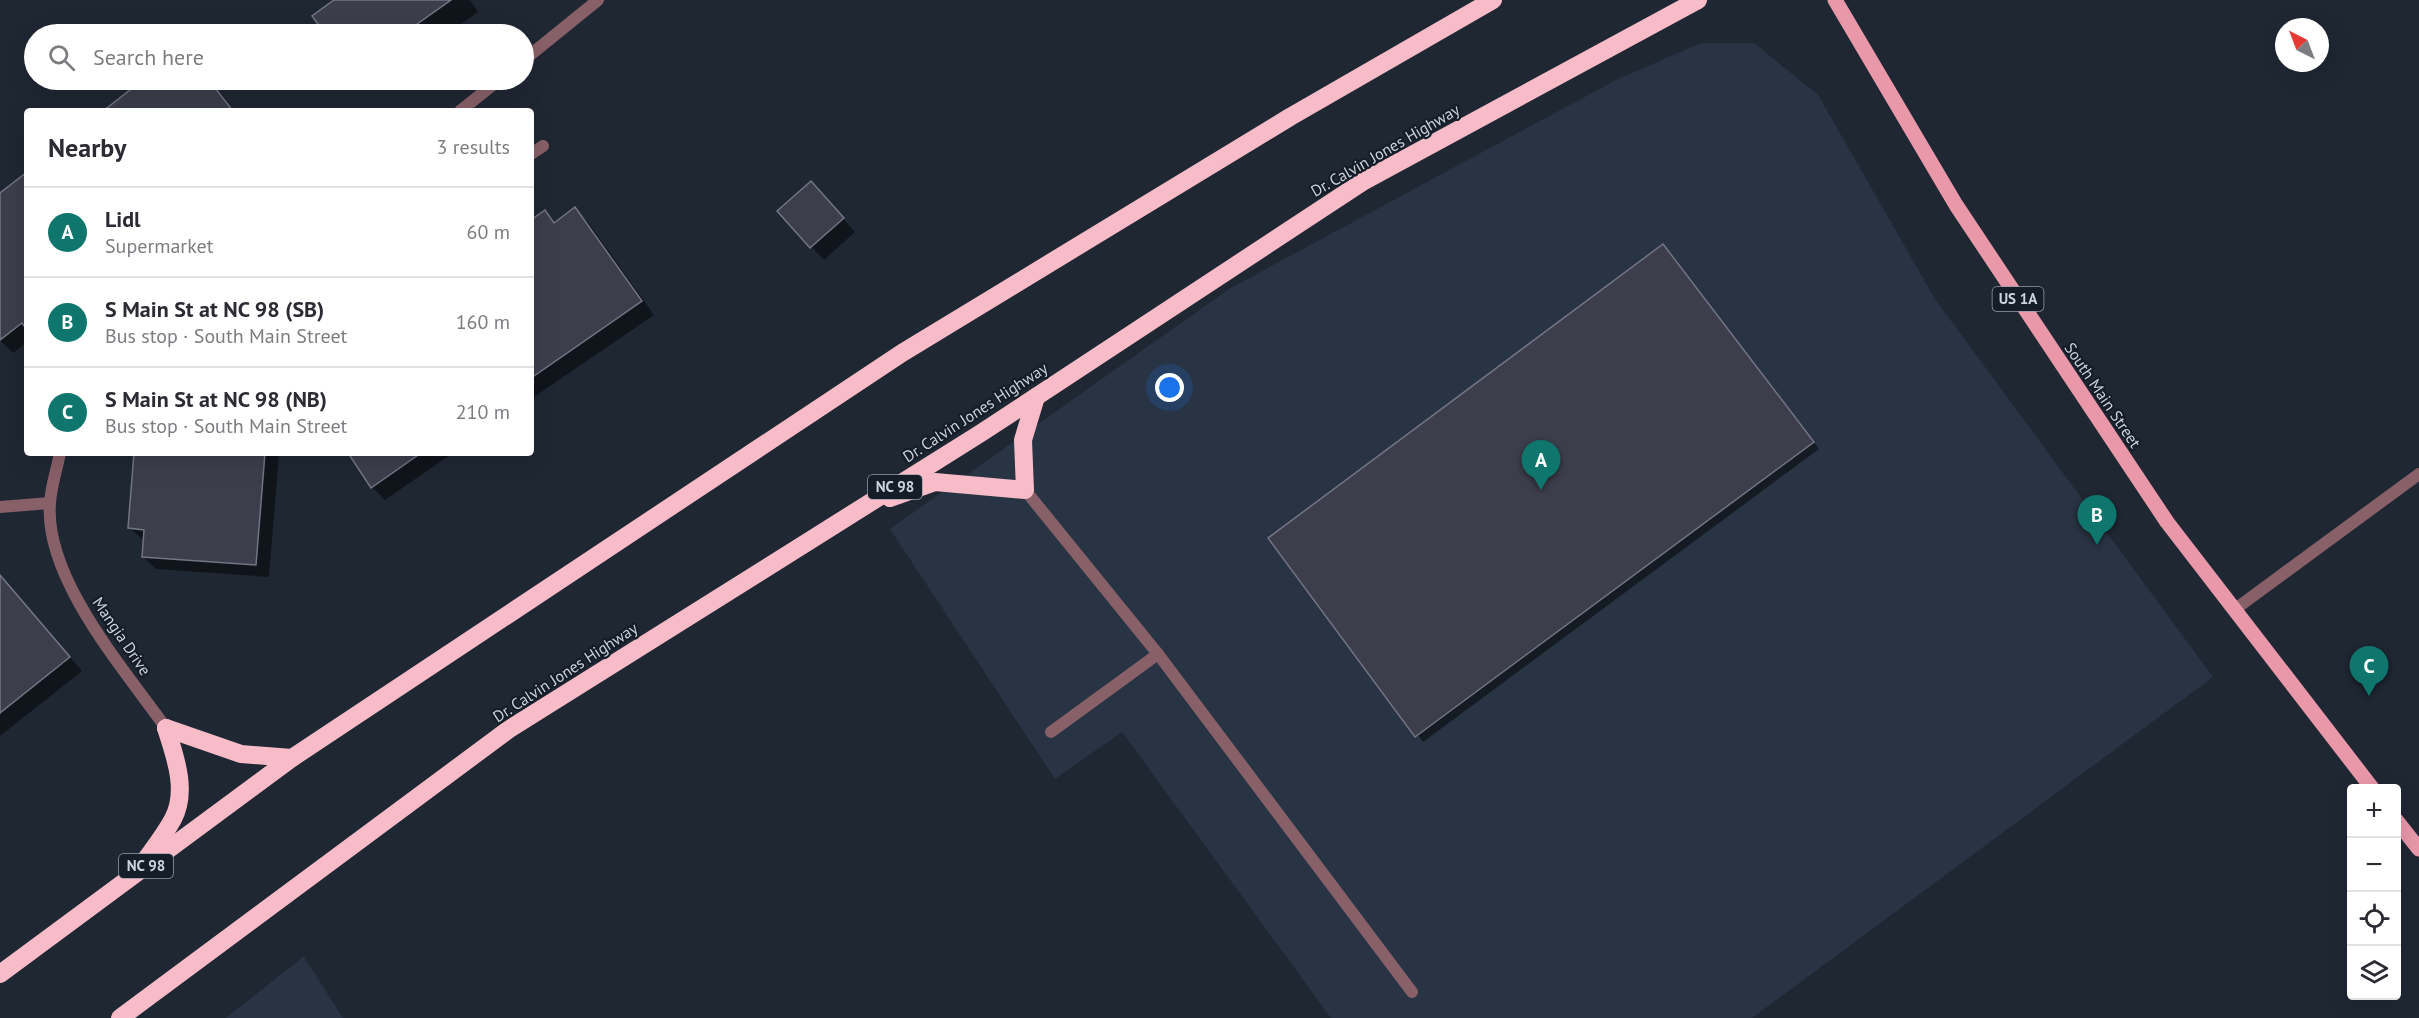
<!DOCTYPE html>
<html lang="en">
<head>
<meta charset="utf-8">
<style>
  :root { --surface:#fff; --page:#f2f2f3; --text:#2b2b33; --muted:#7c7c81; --line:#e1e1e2; --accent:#0f766e }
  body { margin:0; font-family:"PT Sans",sans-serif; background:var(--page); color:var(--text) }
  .controls { position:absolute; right:18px; bottom:18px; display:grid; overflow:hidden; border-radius:6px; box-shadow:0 6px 24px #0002 }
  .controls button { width:54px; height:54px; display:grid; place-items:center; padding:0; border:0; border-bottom:2px solid var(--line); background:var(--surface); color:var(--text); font:30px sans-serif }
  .compass { position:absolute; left:2275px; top:18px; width:54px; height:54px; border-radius:50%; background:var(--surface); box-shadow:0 6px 24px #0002; rotate:318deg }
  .you { position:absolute; left:1170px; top:388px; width:21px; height:21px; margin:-15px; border:4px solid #fff; border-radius:50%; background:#1a73e8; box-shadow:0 0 0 9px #1a73e833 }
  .badge { display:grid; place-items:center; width:39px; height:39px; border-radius:50%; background:var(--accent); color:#fff; font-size:20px; font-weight:700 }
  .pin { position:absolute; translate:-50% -50px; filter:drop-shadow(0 2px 3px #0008) }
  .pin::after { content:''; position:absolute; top:32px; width:21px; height:18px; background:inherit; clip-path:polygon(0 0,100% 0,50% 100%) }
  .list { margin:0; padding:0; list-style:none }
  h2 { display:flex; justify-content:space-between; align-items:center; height:78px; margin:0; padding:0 24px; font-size:26px }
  h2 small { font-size:20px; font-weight:400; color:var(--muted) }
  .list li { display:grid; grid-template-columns:39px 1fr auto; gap:18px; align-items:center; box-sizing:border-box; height:90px; padding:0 24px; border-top:2px solid var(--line) }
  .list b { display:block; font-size:22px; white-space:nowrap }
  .list p { margin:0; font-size:20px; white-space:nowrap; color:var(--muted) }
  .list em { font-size:20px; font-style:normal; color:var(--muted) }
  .icon { flex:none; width:33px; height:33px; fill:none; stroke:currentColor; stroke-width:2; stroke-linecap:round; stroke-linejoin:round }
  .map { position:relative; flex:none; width:2419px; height:1018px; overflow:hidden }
  .search { position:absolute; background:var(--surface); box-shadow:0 6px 24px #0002; left:24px; top:24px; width:510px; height:66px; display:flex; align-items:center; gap:15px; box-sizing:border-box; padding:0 21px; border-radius:33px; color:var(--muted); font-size:22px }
  .panel { position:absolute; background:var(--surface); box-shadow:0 6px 24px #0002; left:24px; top:108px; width:510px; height:348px; border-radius:6px }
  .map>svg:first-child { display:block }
  .built { fill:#283443 }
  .shadow { fill:#0007 }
  .building { fill:#3d3e4c; stroke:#737484; stroke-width:1.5 }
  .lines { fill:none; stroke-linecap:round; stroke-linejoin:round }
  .lane { stroke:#886068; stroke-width:12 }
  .street { stroke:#886068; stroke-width:12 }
  .primary { stroke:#e998aa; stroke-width:15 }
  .highway { stroke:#f8bcc8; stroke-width:18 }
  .labels { text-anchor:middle; stroke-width:4.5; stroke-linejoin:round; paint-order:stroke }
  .shield { fill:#151e28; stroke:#969da5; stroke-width:1.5 }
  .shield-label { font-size:15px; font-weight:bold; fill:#cdd3db }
  .street-label { font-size:16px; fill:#cdd3db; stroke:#151e28 }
</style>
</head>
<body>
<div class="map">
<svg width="2419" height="1018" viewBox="0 0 2419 1018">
  <rect width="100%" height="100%" fill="#1f2733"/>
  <!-- built -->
  <g class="built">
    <polygon points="1701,43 1754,43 1818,95 1935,299 2213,677 1752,1018 1331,1018 1122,732 1055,779 890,529 1229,289 1616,80"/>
    <polygon points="304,957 343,1018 226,1018 303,957"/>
  </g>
  <!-- shadow -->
  <g class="shadow">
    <polygon points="337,0 470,0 478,12 447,34 327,34 314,17"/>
    <polygon points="145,80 211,80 234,111 106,111"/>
    <polygon points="362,80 385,80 371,89"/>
    <polygon points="27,174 27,342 13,353 0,340 0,195"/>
    <polygon points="823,196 855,232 824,260 779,211"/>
    <polygon points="575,209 588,222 654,315 531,399 531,222 545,212 556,223"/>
    <polygon points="1669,252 1819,449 1423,742 1270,538"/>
    <polygon points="135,453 279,453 269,577 156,569 143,557 144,541 129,527"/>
    <polygon points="349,453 453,453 385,500 372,487"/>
    <polygon points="0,576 82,671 0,736"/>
  </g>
  <!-- building -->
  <g class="building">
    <polygon points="334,0 451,0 403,34 325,34 312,16"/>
    <polygon points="143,80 209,80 233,111 103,111"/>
    <polygon points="27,172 27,330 22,323 0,340 0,193"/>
    <polygon points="811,181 844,218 810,248 777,211"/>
    <polygon points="575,207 642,301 531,378 531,220 545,210 554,223"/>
    <polygon points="1663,244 1814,442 1415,737 1268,538"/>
    <polygon points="134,453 265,453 256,565 142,557 144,530 128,528"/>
    <polygon points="348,453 421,453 371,488"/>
    <polygon points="0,575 70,657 0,713"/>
  </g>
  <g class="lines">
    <!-- lane -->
    <g class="lane">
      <polyline points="1025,490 1158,654 1412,992"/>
      <polyline points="2234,610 2419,474"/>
      <polyline points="1051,732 1158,654"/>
    </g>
    <!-- street -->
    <g class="street">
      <polyline points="524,60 598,0"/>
      <polyline points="460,111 499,80"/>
      <polyline points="531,154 543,146"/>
      <path d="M60,453C57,469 51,486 50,503C44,578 124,669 166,728"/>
      <polyline points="0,507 50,503"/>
    </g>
    <!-- primary -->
    <g class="primary">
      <polyline points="1835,0 1956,205 2167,522 2372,788"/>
      <polyline points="2396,820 2419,849"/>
    </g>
    <!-- highway -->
    <g class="highway">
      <polyline points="890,498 935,482 1025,490 1023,440 1036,397"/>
      <polyline points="166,728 241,754 292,758"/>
      <path d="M144,862C154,848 165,834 173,819C188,791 175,756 166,728"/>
      <polyline points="0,974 292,758 902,353 1290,117 1493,0"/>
      <polyline points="120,1018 508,730 981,433 1364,181 1698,0"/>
    </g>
  </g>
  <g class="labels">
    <!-- shield labels -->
    <g class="shield">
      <rect x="1992.5" y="287" width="51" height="24" rx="4.5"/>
      <rect x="868" y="475" width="54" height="24" rx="4.5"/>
      <rect x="119" y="854" width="54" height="24" rx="4.5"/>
    </g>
    <g class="shield-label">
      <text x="2018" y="304">US 1A</text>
      <text x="895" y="492">NC 98</text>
      <text x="146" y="871">NC 98</text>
    </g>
    <!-- street labels -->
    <g class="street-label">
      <text transform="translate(1385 150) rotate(-30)" y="6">Dr. Calvin Jones Highway</text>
      <text transform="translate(2103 395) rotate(56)" y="6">South Main Street</text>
      <text transform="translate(975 412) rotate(-33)" y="6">Dr. Calvin Jones Highway</text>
      <text transform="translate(122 636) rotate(56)" y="6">Mangia Drive</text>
      <text transform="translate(565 672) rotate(-33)" y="6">Dr. Calvin Jones Highway</text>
    </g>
  </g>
</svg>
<div class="controls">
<button>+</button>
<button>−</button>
<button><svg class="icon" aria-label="locate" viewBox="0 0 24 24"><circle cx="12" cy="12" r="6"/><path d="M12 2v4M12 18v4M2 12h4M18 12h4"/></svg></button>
<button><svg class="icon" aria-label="layers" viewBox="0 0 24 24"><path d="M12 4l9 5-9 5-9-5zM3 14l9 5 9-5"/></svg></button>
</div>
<svg class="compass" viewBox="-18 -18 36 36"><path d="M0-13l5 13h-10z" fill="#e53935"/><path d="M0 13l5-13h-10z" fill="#7c7c81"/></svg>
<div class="you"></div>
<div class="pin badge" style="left:1541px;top:490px">A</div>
<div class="pin badge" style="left:2097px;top:545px">B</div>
<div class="pin badge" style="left:2369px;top:696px">C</div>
<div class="search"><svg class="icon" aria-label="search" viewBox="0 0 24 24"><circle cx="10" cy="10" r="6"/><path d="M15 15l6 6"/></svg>Search here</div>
<section class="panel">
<h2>Nearby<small>3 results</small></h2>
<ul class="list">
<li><span class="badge">A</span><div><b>Lidl</b><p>Supermarket</p></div><em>60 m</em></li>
<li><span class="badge">B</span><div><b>S Main St at NC 98 (SB)</b><p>Bus stop · South Main Street</p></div><em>160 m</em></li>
<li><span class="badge">C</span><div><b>S Main St at NC 98 (NB)</b><p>Bus stop · South Main Street</p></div><em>210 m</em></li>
</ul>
</section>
</div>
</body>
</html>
